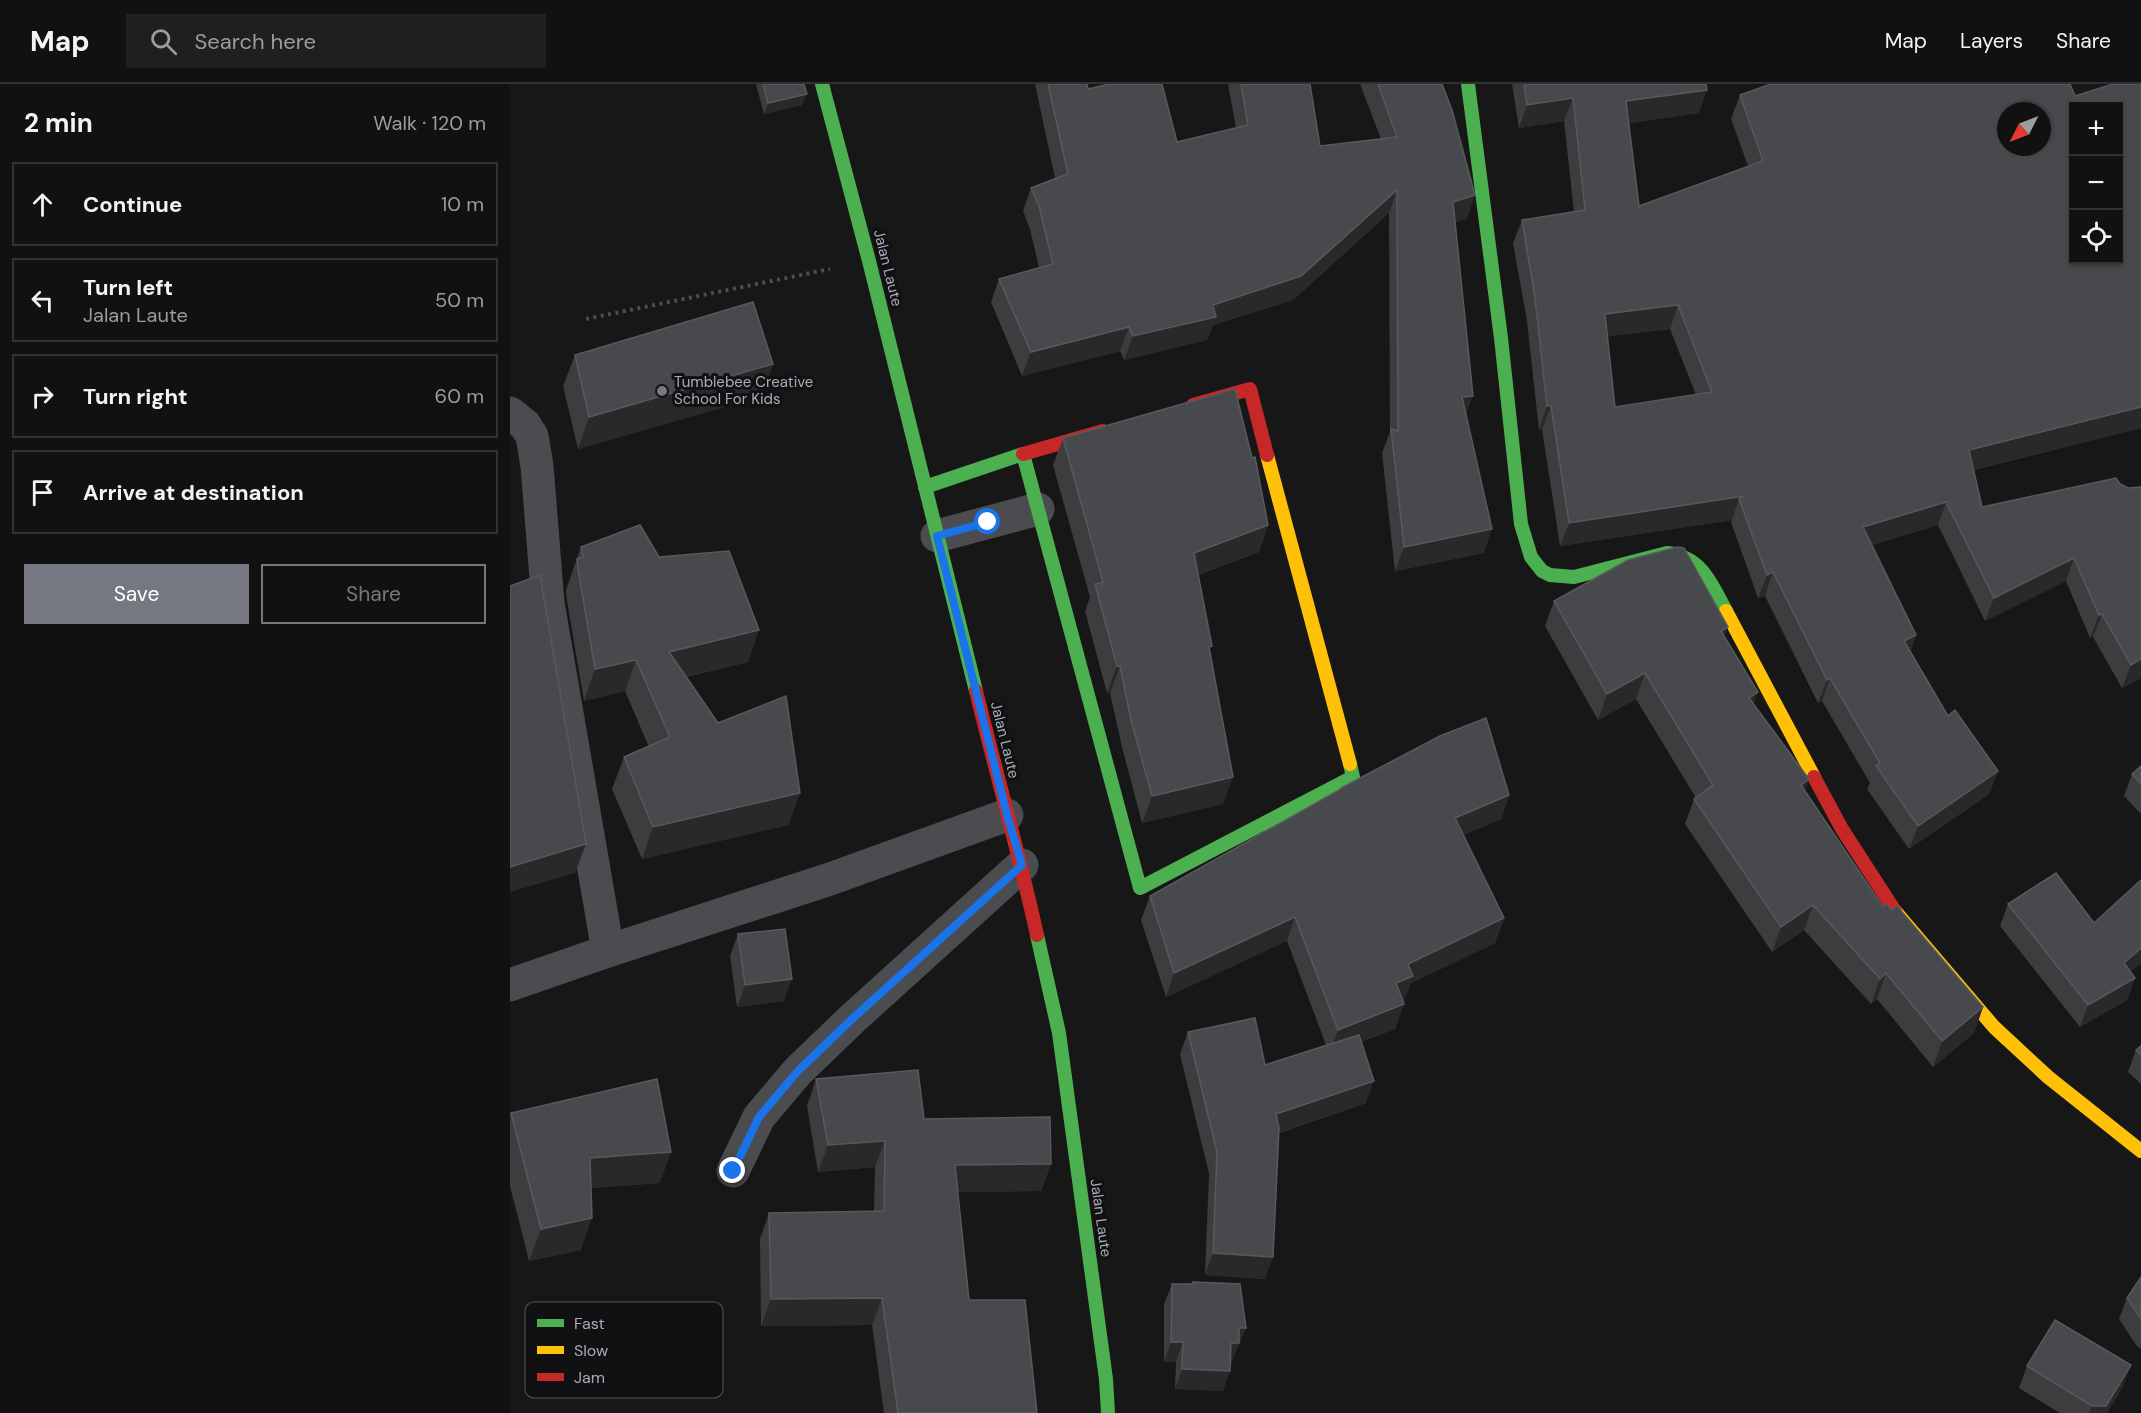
<!DOCTYPE html>
<html lang="en">
<head>
<meta charset="utf-8">
<style>
  :root { --surface:#111; --page:#1e1f1f; --text:#f1f3f6; --muted:#9c9d9f; --line:#303131; --accent:#757880 }
  body { margin:0; font-family:"DM Sans",sans-serif; background:var(--page); color:var(--text) }
  .controls { position:absolute; right:18px; top:18px; display:grid; overflow:hidden; border-radius:0px; box-shadow:0 2px 4px #0004 }
  .controls button { width:54px; height:54px; display:grid; place-items:center; padding:0; border:0; border-bottom:2px solid var(--line); background:var(--surface); color:var(--text); font:30px sans-serif }
  .compass { position:absolute; left:1487px; top:18px; width:54px; height:54px; border-radius:50%; background:var(--surface); box-shadow:0 2px 4px #0004; rotate:228deg }
  .stop { position:absolute; width:18px; height:18px; margin:-14px; border:4px solid #1a73e8; border-radius:50%; background:#fff }
  .stop.end { background:#1a73e8; border-color:#fff; box-shadow:0 2px 6px #0008 }
  .list { margin:0; padding:0; list-style:none }
  h2 { display:flex; justify-content:space-between; align-items:center; height:78px; margin:0; padding:0 24px; font-size:26px }
  h2 small { font-size:20px; font-weight:400; color:var(--muted) }
  .list li { display:grid; grid-template-columns:39px 1fr auto; gap:18px; align-items:center; box-sizing:border-box; height:84px; margin:0 12px 12px; padding:0 12px; border:2px solid var(--line); border-radius:0px }
  .list b { display:block; font-size:22px; white-space:nowrap }
  .list p { margin:0; font-size:20px; white-space:nowrap; color:var(--muted) }
  .list em { font-size:20px; font-style:normal; color:var(--muted) }
  .actions { display:flex; gap:12px; padding:18px 24px }
  .actions a { flex:1; padding:14px 0; border:2px solid var(--accent); border-radius:0px; text-align:center; font-size:21px; color:var(--accent) }
  .actions .main { background:var(--accent); color:#fff }
  .icon { flex:none; width:33px; height:33px; fill:none; stroke:currentColor; stroke-width:2; stroke-linecap:round; stroke-linejoin:round }
  .map { position:relative; flex:none; width:1631px; height:1329px; overflow:hidden }
  header { display:flex; align-items:center; gap:36px; box-sizing:border-box; height:84px; padding:0 30px; background:var(--surface); border-bottom:2px solid var(--line) }
  header strong { font-size:28px }
  nav { display:flex; gap:33px; margin-inline-start:auto; font-size:21px }
  .search { width:420px; height:54px; background:var(--page); display:flex; align-items:center; gap:15px; box-sizing:border-box; padding:0 21px; border-radius:0px; color:var(--muted); font-size:22px }
  main { display:flex }
  aside { flex:1; background:var(--surface) }
  .map>svg:first-child { display:block }
  .lines { fill:none; stroke-linecap:round; stroke-linejoin:round }
  .path { stroke:#4d4e52; stroke-width:4; stroke-dasharray:3 4.5; stroke-linecap:butt }
  .street { stroke:#4b4c50; stroke-width:33 }
  .fast { stroke:#4caf50; stroke-width:14 }
  .slow { stroke:#ffc107; stroke-width:14 }
  .jam { stroke:#c62828; stroke-width:14 }
  .wall { fill:#3d3d3f; fill-rule:evenodd }
  .shaded-wall { fill:#29292a }
  .building { fill:#48494c; stroke:#57595d; stroke-width:1.5; fill-rule:evenodd }
  .route { stroke:#1a73e8; stroke-width:8 }
  .poi-dot { fill:#757880; stroke:#111113; stroke-width:2 }
  .labels { text-anchor:middle; stroke-width:6; stroke-linejoin:round; paint-order:stroke }
  .street-label { font-size:15px; fill:#a7adb8; stroke:#111113 }
  .poi-label { font-size:15px; fill:#a7adb8; stroke:#111113; text-anchor:start }
  .key { fill:#111113; stroke:#3e4045; stroke-width:1.5 }
  .key-label { font-size:16px; fill:#a7adb8 }
</style>
</head>
<body>
<header>
<strong>Map</strong>
<div class="search"><svg class="icon" aria-label="search" viewBox="0 0 24 24"><circle cx="10" cy="10" r="6"/><path d="M15 15l6 6"/></svg>Search here</div>
<nav><a>Map</a><a>Layers</a><a>Share</a></nav>
</header>
<main>
<aside>
<h2>2 min<small>Walk · 120 m</small></h2>
<ul class="list">
<li><svg class="icon" aria-label="ahead" viewBox="0 0 24 24"><path d="M12 20V5M6 11l6-6 6 6"/></svg><div><b>Continue</b></div><em>10 m</em></li>
<li><svg class="icon" aria-label="left" viewBox="0 0 24 24"><path d="M17 20v-9H6M10 6l-5 5 5 5"/></svg><div><b>Turn left</b><p>Jalan Laute</p></div><em>50 m</em></li>
<li><svg class="icon" aria-label="right" viewBox="0 0 24 24"><path d="M7 20v-9h11M14 6l5 5-5 5"/></svg><div><b>Turn right</b></div><em>60 m</em></li>
<li><svg class="icon" aria-label="arrive" viewBox="0 0 24 24"><path d="M6 21V4h12l-3 4 3 4H6"/></svg><div><b>Arrive at destination</b></div></li>
</ul>
<div class="actions"><a class="main">Save</a><a>Share</a></div>
</aside>
<div class="map">
<svg width="1631" height="1329" viewBox="0 0 1631 1329">
  <rect width="100%" height="100%" fill="#171717"/>
  <g class="lines">
    <!-- path -->
    <polyline class="path" points="76,235 320,185"/>
    <!-- street -->
    <g class="street">
      <polyline points="0,329 15,341 22,352 27,382 38,519 98,867"/>
      <polyline points="427,452 528,425"/>
      <polyline points="0,901 98,867 320,795 497,731"/>
      <polyline points="223,1087 249,1033 288,987 341,936 512,781"/>
    </g>
    <!-- fast -->
    <g class="fast">
      <polyline points="312,0 359,177 466,607"/>
      <path d="M958,0L991,254L1011,440L1021,473L1032,487L1040,491L1064,493L1157,469C1192,473 1201,499 1216,527"/>
      <polyline points="415,403 513,370 630,804 843,693 840,680"/>
      <polyline points="527,851 549,949 596,1295 598,1329"/>
    </g>
    <!-- slow -->
    <g class="slow">
      <polyline points="757,371 840,680"/>
      <polyline points="1216,527 1304,693"/>
      <polyline points="1385,827 1484,943 1538,993 1631,1067"/>
    </g>
    <!-- jam -->
    <g class="jam">
      <polyline points="683,321 740,305 757,371"/>
      <polyline points="513,370 593,347"/>
      <path d="M466,607C486,689 509,769 527,851"/>
      <polyline points="1304,693 1332,745 1385,827"/>
    </g>
  </g>
  <!-- wall -->
  <g class="wall">
    <polygon points="246,0 294,0 292,21 254,30"/>
    <polygon points="525,0 577,0 578,5 667,58 726,44 718,0 800,0 810,62 871,55 850,0 932,0 957,135 945,138 956,331 974,469 885,487 872,369 880,348 879,129 783,216 703,241 697,256 614,276 610,267 512,292 481,218 489,195 529,183 520,145 513,127 521,104 545,94"/>
    <path d="M1002,0H1196L1189,29L1119,39L1129,122L1238,82L1221,35L1230,11L1631,344L1464,386L1472,423L1606,394L1631,594L1612,604L1583,553L1580,554L1556,497L1475,537L1428,441L1362,461L1406,551L1400,568L1438,632L1488,687L1479,710L1399,765L1357,705L1360,699L1312,617L1308,619L1255,512L1248,514L1221,438L1222,436L1050,462L1032,345L1029,346L1017,237L1003,159L1012,136L1064,128L1054,37L1009,44ZM1160,245L1186,311L1105,323L1097,252Z"/>
    <polygon points="65,271 263,280 252,312 68,365 53,302"/>
    <polygon points="553,354 758,441 749,468 688,491 700,567 713,720 632,739 612,663 600,609 597,609 575,527 580,513 543,381"/>
    <polygon points="71,463 149,473 238,578 176,593 208,639 290,709 278,741 132,775 102,705 114,673 139,663 115,607 74,617 57,517 56,506"/>
    <polygon points="1044,517 1218,543 1214,552 1244,620 1295,707 1373,823 1381,826 1473,923 1464,949 1423,983 1367,915 1361,920 1294,846 1262,868 1175,740 1184,715 1186,714 1126,615 1088,636 1035,542"/>
    <polygon points="1631,682 1631,730 1614,712 1622,690"/>
    <polygon points="831,704 999,711 991,735 953,751 994,834 985,859 901,899 894,916 893,917 894,920 885,945 851,958 856,1019 769,1049 755,1195 695,1191 699,1090 670,970 678,948 755,981 816,961 777,857 656,913 631,836 640,812 830,706"/>
    <polygon points="1498,820 1584,839 1625,894 1617,916 1570,943 1490,842"/>
    <polygon points="228,850 274,917 227,923 220,872"/>
    <polygon points="1631,962 1631,1000 1618,988 1626,966"/>
    <polygon points="306,995 414,1035 541,1080 531,1107 448,1108 459,1216 527,1329 374,1329 362,1241 251,1242 250,1155 259,1129 364,1127 365,1083 308,1088 297,1022"/>
    <polygon points="1,1029 150,1099 81,1104 71,1166 19,1177 0,1102 0,1031"/>
    <polygon points="1631,1193 1631,1265 1626,1261 1609,1235 1617,1214"/>
    <polygon points="683,1198 728,1264 727,1264 721,1279 720,1279 713,1307 665,1305 666,1278 654,1278 654,1220 662,1200 682,1200"/>
    <polygon points="1517,1282 1613,1302 1597,1329 1550,1329 1509,1304"/>
  </g>
  <!-- shaded-wall -->
  <g class="shaded-wall">
    <polygon points="1197,6 1189,29 1108,41 1116,17"/>
    <polygon points="297,10 292,21 254,30 258,19"/>
    <polygon points="1063,14 1054,37 1009,44 1017,21"/>
    <polygon points="887,106 879,129 783,216 703,241 697,256 614,276 623,252 703,221"/>
    <polygon points="965,111 957,135 934,141 943,118"/>
    <polygon points="1168,221 1160,245 1086,254 1095,230"/>
    <polygon points="619,243 610,267 512,292 521,268"/>
    <polygon points="263,280 252,312 68,365 79,333"/>
    <polygon points="963,312 954,336 952,313"/>
    <polygon points="1037,322 1041,322 1032,345 1029,346"/>
    <polygon points="1631,323 1631,344 1451,389 1459,366"/>
    <polygon points="1234,412 1229,415 1222,436 1050,462 1059,439"/>
    <polygon points="1436,418 1428,441 1344,466 1353,443"/>
    <polygon points="758,441 749,468 674,496 684,469"/>
    <polygon points="982,445 974,469 885,487 894,463"/>
    <polygon points="1564,474 1556,497 1475,537 1484,514"/>
    <polygon points="1263,488 1255,512 1248,514 1257,491"/>
    <polygon points="1592,530 1583,553 1580,554 1589,531"/>
    <polygon points="1218,543 1209,569 1211,547"/>
    <polygon points="249,546 238,578 147,599 159,568"/>
    <polygon points="1406,551 1398,574 1394,557"/>
    <polygon points="1631,575 1631,594 1612,604 1621,581"/>
    <polygon points="126,576 115,607 74,617 85,585"/>
    <polygon points="607,582 610,582 600,609 597,609"/>
    <polygon points="1135,589 1126,615 1088,636 1097,610"/>
    <polygon points="1320,594 1312,617 1308,619 1317,596"/>
    <polygon points="1248,608 1239,634 1239,614"/>
    <polygon points="1488,687 1479,710 1399,765 1408,742"/>
    <polygon points="723,693 713,720 632,739 642,712"/>
    <polygon points="1299,695 1290,720 1291,701"/>
    <polygon points="290,709 278,741 132,775 143,743"/>
    <polygon points="999,711 991,735 936,758 945,734"/>
    <polygon points="76,760 65,789 0,808 0,783"/>
    <polygon points="1303,821 1294,846 1262,868 1271,843"/>
    <polygon points="785,833 777,857 656,913 664,889"/>
    <polygon points="994,834 985,859 901,899 894,916 877,924 886,899 898,880"/>
    <polygon points="1631,864 1631,879 1606,901 1614,879"/>
    <polygon points="1376,889 1367,915 1361,920 1370,895"/>
    <polygon points="1625,894 1617,916 1570,943 1578,921"/>
    <polygon points="282,895 274,917 227,923 235,901"/>
    <polygon points="894,920 885,945 819,970 828,946"/>
    <polygon points="1473,923 1464,949 1423,983 1432,957"/>
    <polygon points="864,997 856,1019 758,1052 766,1030"/>
    <polygon points="375,1057 365,1083 308,1088 318,1061"/>
    <polygon points="161,1068 150,1099 68,1105 80,1074"/>
    <polygon points="541,1080 531,1107 435,1108 445,1081"/>
    <polygon points="82,1134 71,1166 19,1177 31,1145"/>
    <polygon points="703,1169 763,1173 755,1195 695,1191"/>
    <polygon points="372,1214 362,1241 251,1242 261,1215"/>
    <polygon points="729,1244 736,1244 728,1264 727,1264 721,1279 714,1279 721,1259"/>
    <polygon points="661,1258 673,1258 666,1278 654,1278"/>
    <polygon points="1621,1281 1613,1302 1597,1329 1579,1329 1582,1322"/>
    <polygon points="672,1285 720,1287 713,1307 665,1305"/>
  </g>
  <!-- building -->
  <g class="building">
    <polygon points="253,0 294,0 297,10 258,19"/>
    <polygon points="538,0 577,0 578,5 599,0 652,0 667,58 738,41 731,0 800,0 810,62 887,53 868,0 932,0 942,26 965,111 943,118 963,312 952,313 982,445 894,463 881,345 888,347 887,106 791,192 703,221 706,233 623,252 619,243 521,268 489,195 543,180 529,122 521,104 558,90"/>
    <path d="M1014,0H1196L1197,6L1116,17L1129,122L1253,77L1230,11L1261,0H1560L1565,12L1603,0H1631V323L1459,366L1472,423L1606,394L1610,400L1618,404L1631,403V575L1621,581L1592,530L1589,531L1564,474L1484,514L1436,418L1353,443L1406,551L1394,557L1438,632L1445,626L1488,687L1408,742L1366,682L1370,679L1320,594L1317,596L1263,488L1257,491L1229,415L1234,412L1059,439L1041,322H1037L1025,214L1012,136L1075,126L1063,14L1017,21ZM1563,22H1608V176H1563ZM1496,27H1532V63H1496ZM1168,221L1202,308L1105,323L1095,230Z"/>
    <polygon points="243,218 263,280 79,333 65,271"/>
    <polygon points="725,305 742,374 745,373 758,441 684,469 702,562 699,563 723,693 642,712 621,636 610,582 607,582 585,500 593,498 553,354"/>
    <polygon points="130,441 149,473 219,467 249,546 159,568 208,639 276,612 290,709 143,743 114,673 160,653 126,576 85,585 68,485 67,475 73,473 71,463"/>
    <polygon points="1167,463 1174,464 1218,543 1211,547 1248,608 1239,614 1299,695 1291,701 1373,823 1377,820 1381,826 1387,822 1473,923 1432,957 1376,889 1370,895 1303,821 1271,843 1184,715 1203,701 1135,589 1097,610 1044,517 1118,476"/>
    <polygon points="30,491 76,760 0,783 0,502"/>
    <polygon points="976,634 999,711 945,734 994,834 898,880 903,892 886,899 894,920 828,946 785,833 664,889 640,812 831,705 831,704 930,652"/>
    <polygon points="1631,682 1631,700 1622,690"/>
    <polygon points="1546,789 1584,839 1631,796 1631,864 1614,879 1625,894 1578,921 1498,820"/>
    <polygon points="275,845 282,895 235,901 228,850"/>
    <polygon points="745,934 755,981 849,951 864,997 766,1030 769,1044 763,1173 703,1169 707,1068 678,948"/>
    <polygon points="1631,962 1631,971 1626,966"/>
    <polygon points="408,986 414,1035 540,1033 541,1080 445,1081 459,1216 515,1216 527,1329 388,1329 372,1214 261,1215 259,1129 374,1127 375,1057 318,1061 306,995"/>
    <polygon points="147,995 161,1068 80,1074 82,1134 31,1145 1,1029"/>
    <polygon points="1631,1193 1631,1235 1617,1214"/>
    <polygon points="683,1198 730,1200 736,1244 729,1244 729,1259 721,1259 720,1287 672,1285 673,1258 661,1258 662,1200 682,1200"/>
    <polygon points="1545,1236 1621,1281 1596,1322 1582,1322 1517,1282"/>
  </g>
  <g class="lines">
    <!-- route -->
    <polyline class="route" points="223,1087 249,1033 288,987 341,936 512,781 497,731 427,452 478,438"/>
  </g>
  <!-- markers -->
  <circle class="poi-dot" cx="152" cy="307" r="6"/>
  <g class="labels">
    <!-- street labels -->
    <g class="street-label">
      <text transform="translate(378 184) rotate(76)" y="5">Jalan Laute</text>
      <text transform="translate(495 656) rotate(76)" y="5">Jalan Laute</text>
      <text transform="translate(591 1134) rotate(82)" y="5">Jalan Laute</text>
    </g>
    <!-- poi labels -->
    <g class="poi-label">
      <text x="164" y="303">Tumblebee Creative<tspan x="164" dy="17">School For Kids</tspan></text>
    </g>
  </g>
  <!-- legend -->
  <rect x="15" y="1218" width="198" height="96" rx="9" class="key"/>
  <rect x="27" y="1235" width="27" height="8" fill="#4caf50"/>
  <rect x="27" y="1262" width="27" height="8" fill="#ffc107"/>
  <rect x="27" y="1289" width="27" height="8" fill="#c62828"/>
  <g class="key-label">
    <text x="64" y="1245">Fast</text>
    <text x="64" y="1272">Slow</text>
    <text x="64" y="1299">Jam</text>
  </g>
</svg>
<div class="controls">
<button>+</button>
<button>−</button>
<button><svg class="icon" aria-label="locate" viewBox="0 0 24 24"><circle cx="12" cy="12" r="6"/><path d="M12 2v4M12 18v4M2 12h4M18 12h4"/></svg></button>
</div>
<svg class="compass" viewBox="-18 -18 36 36"><path d="M0-13l5 13h-10z" fill="#e53935"/><path d="M0 13l5-13h-10z" fill="#9c9d9f"/></svg>
<div class="stop" style="left:478px;top:438px"></div>
<div class="stop end" style="left:223px;top:1087px"></div>
</div>
</main>
</body>
</html>
